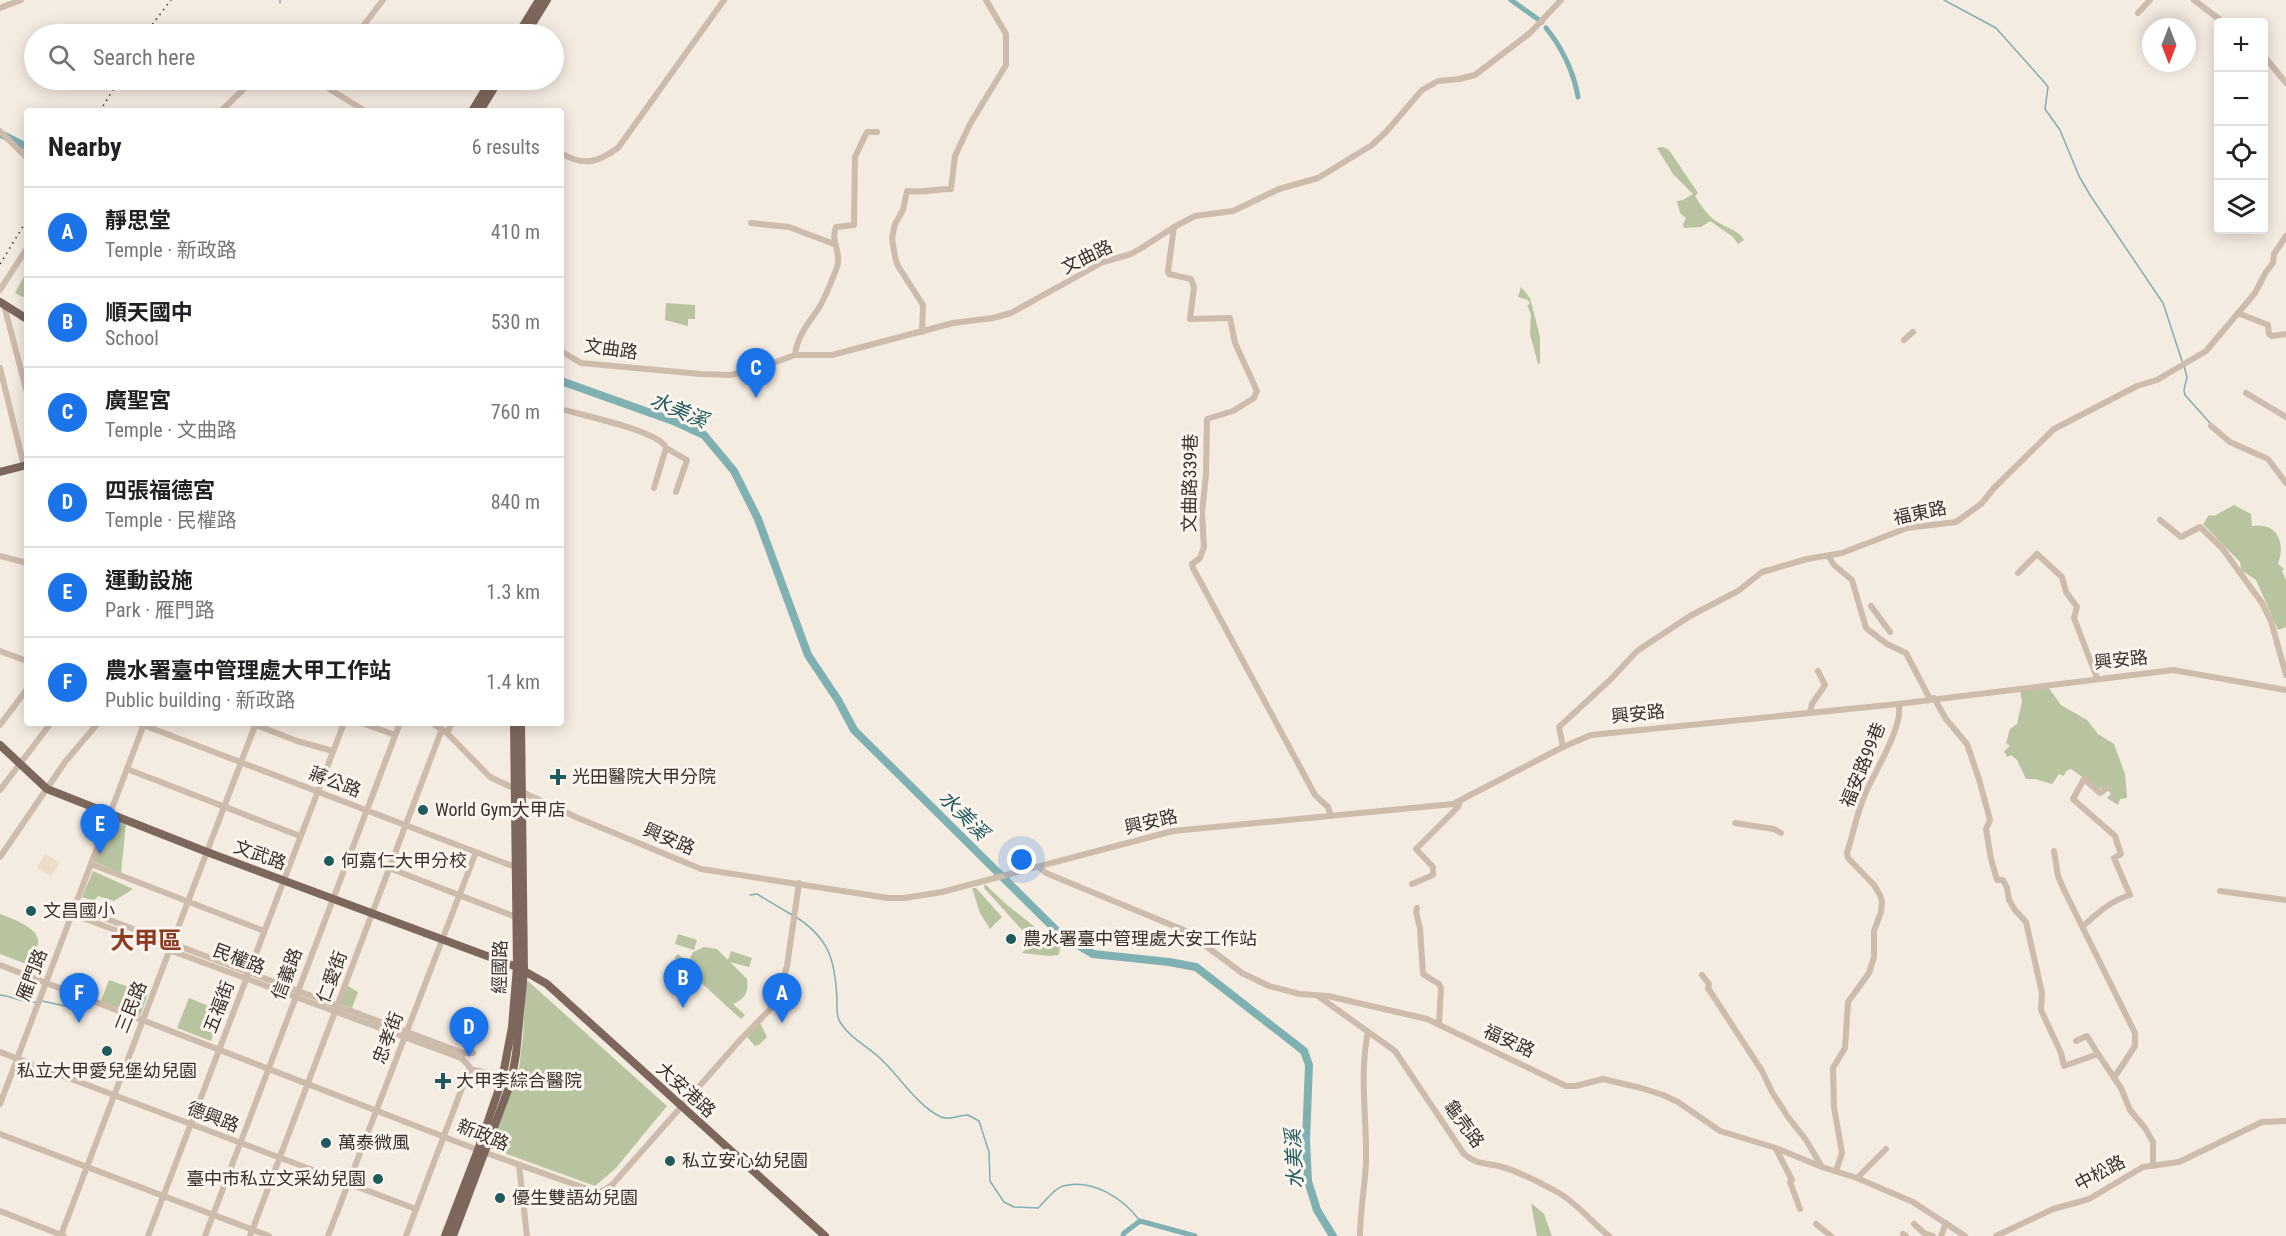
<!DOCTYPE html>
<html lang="en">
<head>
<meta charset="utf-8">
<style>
  :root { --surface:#fff; --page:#f2f2f2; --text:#202124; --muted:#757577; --line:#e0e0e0; --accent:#1a73e8 }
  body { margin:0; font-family:"Roboto Condensed","Noto Sans TC",sans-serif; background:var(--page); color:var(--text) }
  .controls { position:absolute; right:18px; top:18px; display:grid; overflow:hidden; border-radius:6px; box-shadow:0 3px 15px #0003 }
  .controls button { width:54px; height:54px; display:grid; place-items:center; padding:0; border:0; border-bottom:2px solid var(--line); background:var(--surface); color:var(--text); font:30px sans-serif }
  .compass { position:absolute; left:2142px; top:18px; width:54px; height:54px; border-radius:50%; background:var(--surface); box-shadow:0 3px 15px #0003; rotate:180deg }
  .you { position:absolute; left:1022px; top:860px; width:21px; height:21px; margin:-15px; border:4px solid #fff; border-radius:50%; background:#1a73e8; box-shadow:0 0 0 9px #1a73e833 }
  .badge { display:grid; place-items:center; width:39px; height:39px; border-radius:50%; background:var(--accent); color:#fff; font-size:20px; font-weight:700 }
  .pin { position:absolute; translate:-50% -50px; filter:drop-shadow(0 2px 3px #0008) }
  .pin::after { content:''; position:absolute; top:32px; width:21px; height:18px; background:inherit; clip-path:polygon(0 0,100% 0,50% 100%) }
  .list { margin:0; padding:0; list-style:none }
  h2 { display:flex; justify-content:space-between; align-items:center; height:78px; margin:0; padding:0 24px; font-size:26px }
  h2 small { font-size:20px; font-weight:400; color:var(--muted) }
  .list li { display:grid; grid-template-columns:39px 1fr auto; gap:18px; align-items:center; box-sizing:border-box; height:90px; padding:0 24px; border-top:2px solid var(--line) }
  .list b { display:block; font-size:22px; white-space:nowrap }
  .list p { margin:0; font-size:20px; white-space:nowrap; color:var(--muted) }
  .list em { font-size:20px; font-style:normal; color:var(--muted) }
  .icon { flex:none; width:33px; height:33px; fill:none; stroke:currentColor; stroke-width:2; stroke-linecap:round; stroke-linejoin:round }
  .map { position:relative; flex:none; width:2286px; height:1236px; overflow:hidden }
  .search { position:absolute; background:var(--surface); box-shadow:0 3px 15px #0003; left:24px; top:24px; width:540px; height:66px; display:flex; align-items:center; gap:15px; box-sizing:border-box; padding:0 21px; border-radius:33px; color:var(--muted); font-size:22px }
  .panel { position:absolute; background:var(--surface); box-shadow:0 3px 15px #0003; left:24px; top:108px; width:540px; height:618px; border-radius:6px }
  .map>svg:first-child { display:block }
  .green { fill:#b8c4a0 }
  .plaza { fill:#ecdcc8 }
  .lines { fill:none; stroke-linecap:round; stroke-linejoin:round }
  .stream { stroke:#7fb0b2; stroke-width:1.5 }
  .canal { stroke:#7fb0b2; stroke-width:5 }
  .river { stroke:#7fb0b2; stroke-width:8 }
  .minor { stroke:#cdbbac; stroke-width:6 }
  .major { stroke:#7d675c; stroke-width:8 }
  .rail { stroke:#3b302b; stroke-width:1.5; stroke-dasharray:1.5 4.5; stroke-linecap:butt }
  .poi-dot { fill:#1f5a5e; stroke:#fbf5ee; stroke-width:2 }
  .labels { text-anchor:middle; stroke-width:6; stroke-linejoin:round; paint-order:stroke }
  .street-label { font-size:18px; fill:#3b302b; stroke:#fbf5ee }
  .poi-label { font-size:18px; fill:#3b302b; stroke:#fbf5ee; text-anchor:start }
  .water-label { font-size:20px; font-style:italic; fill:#1f5a5e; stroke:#fbf5ee }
  .district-label { font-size:24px; font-weight:bold; fill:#8c3b22; stroke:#fbf5ee }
</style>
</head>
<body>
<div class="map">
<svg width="2286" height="1236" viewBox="0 0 2286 1236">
  <rect width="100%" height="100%" fill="#f4ebe1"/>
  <!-- green -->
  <g class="green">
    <path d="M1663,147L1669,150L1698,193L1695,196C1702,207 1709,218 1721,224C1731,230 1738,230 1744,240L1738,244L1733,237L1710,221L1701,227L1684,228L1683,224L1686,218L1680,213L1677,201L1683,200L1693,194L1673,174L1657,148Z"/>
    <polygon points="27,271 27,292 23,297 15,293"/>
    <polygon points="1521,287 1530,298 1540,337 1540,363 1538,364 1530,334 1531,314 1527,305 1530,304 1528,300 1518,297"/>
    <polygon points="666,303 695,305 695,319 688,319 688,326 665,320"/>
    <path d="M2234,505L2251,514L2252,526C2277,522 2286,542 2278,564L2284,569L2282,571L2286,580V627L2278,630L2256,580L2241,570L2240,562L2203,524L2209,515L2214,516Z"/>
    <polygon points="2048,687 2061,705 2087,720 2098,734 2114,744 2125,774 2127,798 2120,799 2118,805 2107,798 2111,794 2105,786 2099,789 2071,769 2066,771 2064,776 2059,774 2052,784 2035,779 2026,779 2017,760 2011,755 2007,757 2004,751 2010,746 2006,743 2010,729 2017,724 2022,702 2020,690"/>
    <polygon points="109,818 126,823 121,873 93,861"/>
    <polygon points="93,871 133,889 114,901 98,896 94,901 82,897"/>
    <polygon points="985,884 1006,904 1060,947 1059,955 1050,956 1022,953 1033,942 984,888"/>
    <polygon points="972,888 976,888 1002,917 990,929 980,913"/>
    <path d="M0,914C18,921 58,935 27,958L39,963L37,968L0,954Z"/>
    <polygon points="678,934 697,940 694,950 675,944"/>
    <path d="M704,947L717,949L728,960L731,951L752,958L749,967L730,962L747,979C749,992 745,999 733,1004L745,1015L741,1019L674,958L678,954L688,962L693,952Z"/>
    <polygon points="109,980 148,994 140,1016 101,1001"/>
    <polygon points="528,981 667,1106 616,1168 595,1186 490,1148 519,1069 523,1035 526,982"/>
    <polygon points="346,985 358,992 352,1008 339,1003"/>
    <polygon points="189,998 223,1012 211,1041 177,1028"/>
    <polygon points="760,1023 767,1037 759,1045 755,1046 747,1037"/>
    <polygon points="1531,1203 1544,1214 1552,1236 1537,1236"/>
  </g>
  <!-- plaza -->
  <polygon class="plaza" points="45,854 60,863 51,876 37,868"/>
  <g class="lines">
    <!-- stream -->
    <g class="stream">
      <polyline points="280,0 280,3"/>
      <polyline points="1944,0 1996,28 2045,83 2048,87 2045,109 2060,130 2079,176 2090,195 2163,303 2182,361"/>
      <polyline points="2184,366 2187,377 2184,390 2185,395 2210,423"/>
      <polyline points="750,895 757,894 792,915"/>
      <path d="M796,917C830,939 835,961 837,999C837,1006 836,1016 840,1022C850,1039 871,1048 884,1062C902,1080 918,1106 941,1117C950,1121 958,1115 968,1115L979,1121L989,1152L990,1181L1004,1202L1014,1207L1038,1208C1045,1202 1054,1188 1063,1186C1092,1178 1123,1198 1140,1221"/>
      <path d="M0,995C13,996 24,1004 37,1002"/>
      <polyline points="42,1001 70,1007"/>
    </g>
    <!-- canal -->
    <g class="canal">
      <polyline points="1511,0 1542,22"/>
      <path d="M1546,28C1561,46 1574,72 1578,97"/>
      <polyline points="1123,1236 1124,1233 1140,1221 1195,1236"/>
    </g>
    <!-- river -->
    <g class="river">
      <polyline points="3,135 27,147"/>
      <polyline points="561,381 676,422 704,435 734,471 758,519 808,655 838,700 854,730 1061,935 1093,954 1169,962 1196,967 1304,1051 1309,1065 1306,1141 1308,1181 1317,1210 1333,1236"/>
    </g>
    <!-- minor -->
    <g class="minor">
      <polyline points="2194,0 2223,22"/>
      <polyline points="0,8 21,0"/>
      <polyline points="2138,13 2150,0"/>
      <polyline points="357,34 383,0"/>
      <polyline points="2264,56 2286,83"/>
      <polyline points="315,80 365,111"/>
      <polyline points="221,111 253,80"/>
      <polyline points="0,131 27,158"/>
      <path d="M561,153C584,167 598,162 618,148L724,0"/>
      <polyline points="751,223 789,227 834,244"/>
      <polyline points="1174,227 1168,271 1169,274 1191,279 1194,287 1190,319 1230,318 1235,343 1257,391 1254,398 1233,411 1207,419 1206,474 1202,513 1204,547 1200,558 1192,564 1193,568 1315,795 1328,807 1331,816"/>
      <polyline points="0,290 27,248"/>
      <polyline points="4,305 27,393"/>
      <polyline points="2238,313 2268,325 2269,334 2272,336 2286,334"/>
      <path d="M922,332L923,305L898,266L895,257L892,238L895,224L903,210L907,191C924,193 935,189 951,189L955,156L970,124L1006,65V34L986,0"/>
      <polyline points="1904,340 1913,332"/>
      <polyline points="561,351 581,363 701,374 730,375 757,369 795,355 832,355 953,323 993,318 1011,313 1103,262 1131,254 1143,247 1174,227 1195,216 1233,211 1279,189 1318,178 1372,145 1386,132 1422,90 1438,81 1459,79 1475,75 1530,33 1561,0"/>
      <path d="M795,355C797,335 810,322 820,306C827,294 832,280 837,267C842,252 830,242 836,227L854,225L855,157L867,132H877"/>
      <polyline points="0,368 24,466"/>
      <polyline points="2246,393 2286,417"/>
      <path d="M561,409C581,415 660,431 666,448L654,488"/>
      <polyline points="2211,426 2230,442 2268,459 2286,483"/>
      <polyline points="666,448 687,460 676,492"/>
      <polyline points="2160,520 2181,537 2200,527 2222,548 2262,603 2271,621 2286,675"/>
      <polyline points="0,556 27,563"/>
      <polyline points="1829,557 1834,565 1852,580 1866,628 1887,644 1906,653 1930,699"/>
      <polyline points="2018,573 2037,554 2062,577 2066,592 2077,607 2074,618 2097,678"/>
      <polyline points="1871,606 1890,632"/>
      <polyline points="0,651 27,661"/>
      <polyline points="1934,698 1946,719 1967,744 1979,779 1990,820 1986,829 1991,859 1997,880 2003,880 2007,888 2009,900 2015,910 2026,922 2042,993 2041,1010 2061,1053 2064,1066 2098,1054 2121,1088 2130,1110 2145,1128 2153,1142 2153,1165"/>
      <polyline points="1810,712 1812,704 1825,685 1818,671"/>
      <polyline points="138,723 515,867 519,866"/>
      <polyline points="251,723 297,741 333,751"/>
      <polyline points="362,723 395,735"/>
      <polyline points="432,723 447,733 490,777 578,818 701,869 888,898 904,898 942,892 1173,831 1453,804 1563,747 1591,735 1898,704 2173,670 2286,690"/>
      <polyline points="0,725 27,689"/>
      <polyline points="447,733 452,723"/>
      <polyline points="1563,747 1559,727 1611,679 1637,651 1690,616 1738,591 1762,572 1807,559 1842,553 1907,528 1956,522 1981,504 1994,488 2054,429 2137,386 2157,380 2206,351 2255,293 2266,272 2273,263 2274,254 2286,236"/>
      <polyline points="127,769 300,836"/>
      <polyline points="0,790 51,723"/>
      <polyline points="1735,823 1774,829 1781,833"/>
      <polyline points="2054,851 2058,876 2064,890 2135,1033 2135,1046 2114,1078"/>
      <polyline points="0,857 65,762 98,723"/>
      <polyline points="91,864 264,931"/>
      <polyline points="1039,867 1046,873 1186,931 1242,973 1269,986 1300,994 1328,996 1427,1019 1566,1086 1576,1086 1603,1079 1641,1088 1663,1095 1678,1102 1720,1131 1776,1148 1822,1167 1857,1178 1913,1202 1965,1236"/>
      <polyline points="389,868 516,917"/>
      <polyline points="1412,884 1433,875 1433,867 1416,849 1458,807 1460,801"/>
      <polyline points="2220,891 2286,900"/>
      <polyline points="75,907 463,1053"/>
      <polyline points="1417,908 1416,912 1420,928 1423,974 1439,984 1441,988 1439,1024"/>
      <polyline points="72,914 461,1058"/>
      <path d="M2083,926C2098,913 2110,901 2130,895L2114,858L2121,854L2115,836L2073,799L2084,779L2100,793L2107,788"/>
      <polyline points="0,965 478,1150 593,1191 603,1191 612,1185 741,1039 778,1001 787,966 799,883"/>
      <polyline points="1702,975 1709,984 1708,988 1762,1071 1772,1092 1788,1117 1806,1140 1822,1167"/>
      <path d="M1318,996L1395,1051L1464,1154C1476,1164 1484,1163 1499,1166C1517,1171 1543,1184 1559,1193C1578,1204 1592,1223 1609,1236"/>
      <polyline points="2076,1041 2087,1036 2098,1054"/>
      <polyline points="0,1052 416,1209"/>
      <polyline points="469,1069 503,1076"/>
      <polyline points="0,1104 144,724"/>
      <polyline points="0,1134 269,1236"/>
      <polyline points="1776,1149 1792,1180 1790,1182 1800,1209"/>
      <polyline points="519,1165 527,1236"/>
      <path d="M1836,1171L1842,1153L1834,1107L1833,1068L1845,1048L1848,1002L1869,973L1874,957V931L1881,912L1882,902L1880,895L1874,885L1848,858L1847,853C1853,834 1857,813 1865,794C1873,775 1906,722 1898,704"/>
      <polyline points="1857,1178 1886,1149"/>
      <polyline points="0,1211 64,1236"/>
      <polyline points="1816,1224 1831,1236"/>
      <polyline points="1914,1224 1924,1233 1933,1236"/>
      <polyline points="1903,1234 1906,1236"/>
      <polyline points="61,1235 256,723"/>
      <polyline points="148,1236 344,723"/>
      <polyline points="205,1236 400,723"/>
      <polyline points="250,1236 442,729"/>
      <polyline points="328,1236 476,852"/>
      <polyline points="406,1236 470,1067 461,1058 463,1053 473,1053"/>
      <path d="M1360,1236C1360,1211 1365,1187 1366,1162C1367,1118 1359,1075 1368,1032"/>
      <polyline points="1941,1236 1946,1223"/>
      <polyline points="1996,1236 2053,1209 2089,1199 2143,1167 2179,1162 2262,1122 2286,1121"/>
    </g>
    <!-- major -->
    <g class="major">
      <polyline points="518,34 539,0"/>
      <polyline points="526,34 547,0"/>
      <polyline points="472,111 491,80"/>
      <polyline points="480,111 499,80"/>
      <polyline points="0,302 27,319"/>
      <polyline points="0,472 27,465"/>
      <polyline points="0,745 47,789 207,852 517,967 547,984 825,1236"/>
      <polyline points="445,1236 478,1150 502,1080 512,1027 517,967 514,723"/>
      <polyline points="453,1236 511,1082 516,1054 524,971 521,723"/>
    </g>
    <!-- rail -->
    <g class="rail">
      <polyline points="145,34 171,0"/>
      <polyline points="100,111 119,80"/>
      <polyline points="0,264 27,220"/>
    </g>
  </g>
  <!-- markers -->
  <g class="poi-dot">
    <path d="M555 768h6v6h6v6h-6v6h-6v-6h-6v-6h6z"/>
    <circle cx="423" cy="810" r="6"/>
    <circle cx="329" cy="861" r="6"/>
    <circle cx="31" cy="911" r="6"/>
    <circle cx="1011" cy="939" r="6"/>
    <circle cx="107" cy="1051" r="6"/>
    <path d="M440 1072h6v6h6v6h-6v6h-6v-6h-6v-6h6z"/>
    <circle cx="326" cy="1143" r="6"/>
    <circle cx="670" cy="1161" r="6"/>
    <circle cx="378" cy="1179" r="6"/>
    <circle cx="500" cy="1198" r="6"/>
  </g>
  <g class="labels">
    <!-- street labels -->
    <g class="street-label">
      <text transform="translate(1087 257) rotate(-26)" y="6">文曲路</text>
      <text transform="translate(611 349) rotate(8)" y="6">文曲路</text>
      <text transform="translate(1190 483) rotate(-89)" y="6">文曲路339巷</text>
      <text transform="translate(1920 513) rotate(-12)" y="6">福東路</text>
      <text transform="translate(2121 660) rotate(-6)" y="6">興安路</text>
      <text transform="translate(1638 714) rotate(-6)" y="6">興安路</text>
      <text transform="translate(1863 765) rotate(-68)" y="6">福安路99巷</text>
      <text transform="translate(335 782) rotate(21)" y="6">蔣公路</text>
      <text transform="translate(1151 822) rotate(-13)" y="6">興安路</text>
      <text transform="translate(669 839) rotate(23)" y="6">興安路</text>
      <text transform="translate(260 855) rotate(20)" y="6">文武路</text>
      <text transform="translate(239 959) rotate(21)" y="6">民權路</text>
      <text transform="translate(500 967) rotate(-89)" y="6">經國路</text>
      <text transform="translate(287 974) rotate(-69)" y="6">信義路</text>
      <text transform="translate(32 975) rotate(-69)" y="6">雁門路</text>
      <text transform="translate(332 977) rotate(-69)" y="6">仁愛街</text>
      <text transform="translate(131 1007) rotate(-68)" y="6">三民路</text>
      <text transform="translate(219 1007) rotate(-69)" y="6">五福街</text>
      <text transform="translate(388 1038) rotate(-69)" y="6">忠孝街</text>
      <text transform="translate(1509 1041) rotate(24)" y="6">福安路</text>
      <text transform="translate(686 1090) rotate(42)" y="6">大安港路</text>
      <text transform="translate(213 1117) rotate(21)" y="6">德興路</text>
      <text transform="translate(1464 1124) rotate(54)" y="6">龜壳路</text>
      <text transform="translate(483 1135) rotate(22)" y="6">新政路</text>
      <text transform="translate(2100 1173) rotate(-28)" y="6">中松路</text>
    </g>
    <!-- poi labels -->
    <g class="poi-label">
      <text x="572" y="783">光田醫院大甲分院</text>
      <text x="435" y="816">World Gym大甲店</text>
      <text x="341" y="867">何嘉仁大甲分校</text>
      <text x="43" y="917">文昌國小</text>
      <text x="1023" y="945">農水署臺中管理處大安工作站</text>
      <text x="107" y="1077" text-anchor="middle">私立大甲愛兒堡幼兒園</text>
      <text x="456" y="1087">大甲李綜合醫院</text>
      <text x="338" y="1149">萬泰微風</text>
      <text x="682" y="1167">私立安心幼兒園</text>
      <text x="366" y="1185" text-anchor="end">臺中市私立文采幼兒園</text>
      <text x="512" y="1204">優生雙語幼兒園</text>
    </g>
    <!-- water labels -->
    <g class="water-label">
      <text transform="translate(679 410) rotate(23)" y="7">水美溪</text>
      <text transform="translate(964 815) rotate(45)" y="7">水美溪</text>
      <text transform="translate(1294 1159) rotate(-93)" y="7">水美溪</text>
    </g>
    <!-- district labels -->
    <g class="district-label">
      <text x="146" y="949">大甲區</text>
    </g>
  </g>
</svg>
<div class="controls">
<button>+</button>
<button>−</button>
<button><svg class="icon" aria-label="locate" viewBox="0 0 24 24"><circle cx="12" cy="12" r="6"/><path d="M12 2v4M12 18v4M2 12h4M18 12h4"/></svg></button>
<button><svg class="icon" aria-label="layers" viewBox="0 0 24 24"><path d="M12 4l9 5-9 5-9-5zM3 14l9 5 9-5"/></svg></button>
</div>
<svg class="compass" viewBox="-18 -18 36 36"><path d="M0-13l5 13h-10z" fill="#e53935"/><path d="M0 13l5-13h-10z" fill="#757577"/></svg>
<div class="you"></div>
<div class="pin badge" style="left:782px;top:1023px">A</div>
<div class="pin badge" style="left:683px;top:1008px">B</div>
<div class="pin badge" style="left:756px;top:398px">C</div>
<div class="pin badge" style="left:469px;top:1057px">D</div>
<div class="pin badge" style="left:100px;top:854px">E</div>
<div class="pin badge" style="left:79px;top:1023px">F</div>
<div class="search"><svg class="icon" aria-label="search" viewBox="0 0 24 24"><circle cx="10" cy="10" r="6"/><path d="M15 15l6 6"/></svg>Search here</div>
<section class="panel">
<h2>Nearby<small>6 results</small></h2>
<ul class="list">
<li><span class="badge">A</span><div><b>靜思堂</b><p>Temple · 新政路</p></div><em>410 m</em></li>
<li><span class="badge">B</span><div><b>順天國中</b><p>School</p></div><em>530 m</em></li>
<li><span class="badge">C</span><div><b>廣聖宮</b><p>Temple · 文曲路</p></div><em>760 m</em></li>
<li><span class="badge">D</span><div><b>四張福德宮</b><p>Temple · 民權路</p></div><em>840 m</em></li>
<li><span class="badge">E</span><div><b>運動設施</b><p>Park · 雁門路</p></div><em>1.3 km</em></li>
<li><span class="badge">F</span><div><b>農水署臺中管理處大甲工作站</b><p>Public building · 新政路</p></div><em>1.4 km</em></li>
</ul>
</section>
</div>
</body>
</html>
